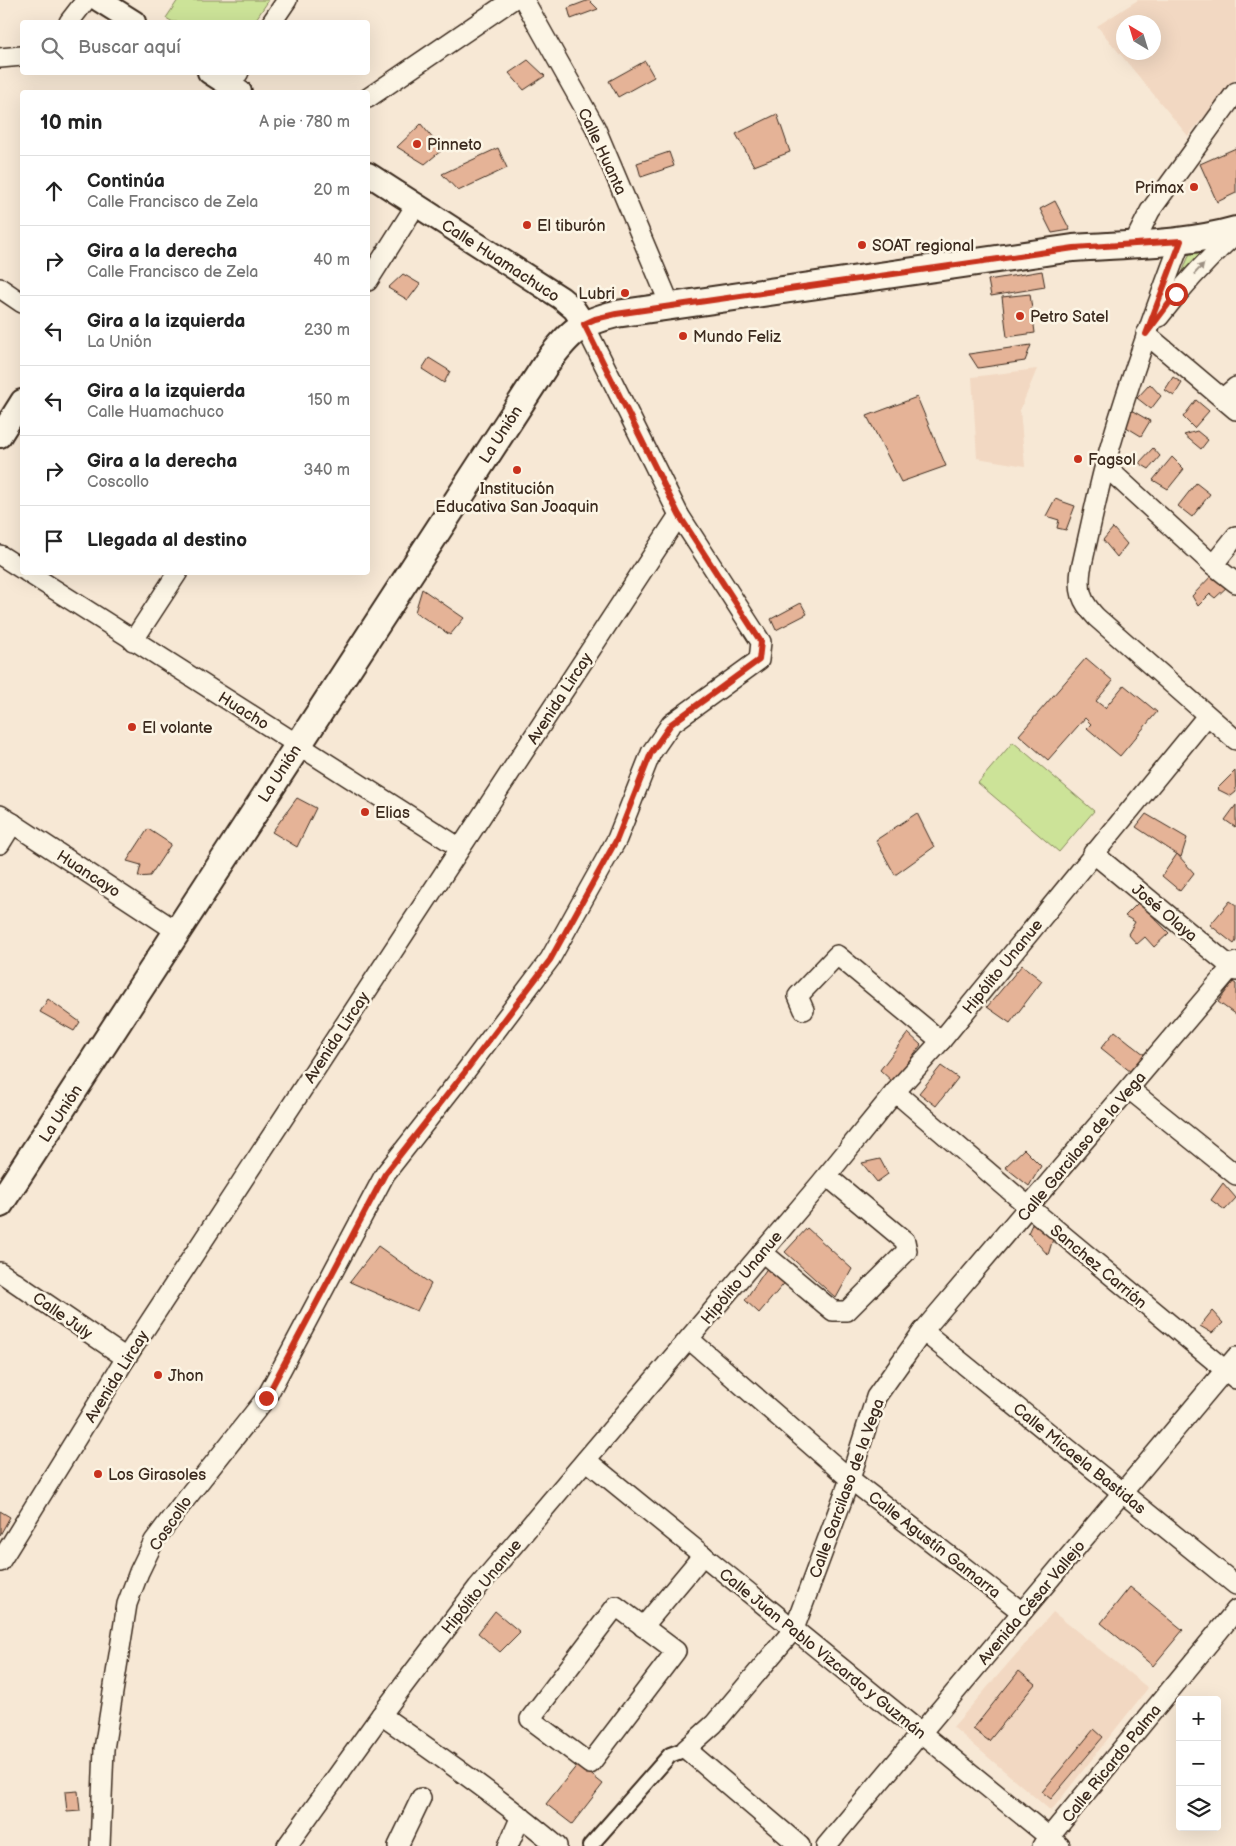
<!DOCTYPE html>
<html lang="es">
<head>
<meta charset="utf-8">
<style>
  :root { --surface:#fff; --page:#f2f2f2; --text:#222; --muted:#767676; --line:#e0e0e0 }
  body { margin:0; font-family:"Balsamiq Sans",sans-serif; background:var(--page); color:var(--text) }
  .controls { position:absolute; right:15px; bottom:15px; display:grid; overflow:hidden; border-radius:5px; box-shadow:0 5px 20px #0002 }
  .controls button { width:45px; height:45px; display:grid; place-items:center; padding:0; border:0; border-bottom:1px solid var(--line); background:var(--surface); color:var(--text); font:25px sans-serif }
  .compass { position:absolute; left:1116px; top:15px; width:45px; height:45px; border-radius:50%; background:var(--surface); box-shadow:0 5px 20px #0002; rotate:322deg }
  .stop { position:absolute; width:15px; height:15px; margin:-11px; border:4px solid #c8321e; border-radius:50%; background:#fff }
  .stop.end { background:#c8321e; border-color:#fff; box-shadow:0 1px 5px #0008 }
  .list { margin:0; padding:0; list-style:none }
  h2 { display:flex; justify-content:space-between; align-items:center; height:65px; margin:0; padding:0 20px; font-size:21px }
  h2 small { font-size:16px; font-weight:400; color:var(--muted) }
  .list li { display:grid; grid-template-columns:32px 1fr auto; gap:15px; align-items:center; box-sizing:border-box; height:70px; padding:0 20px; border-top:1px solid var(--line) }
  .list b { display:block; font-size:19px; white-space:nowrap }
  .list p { margin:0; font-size:16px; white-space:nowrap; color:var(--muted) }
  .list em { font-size:16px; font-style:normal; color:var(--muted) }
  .icon { flex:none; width:28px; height:28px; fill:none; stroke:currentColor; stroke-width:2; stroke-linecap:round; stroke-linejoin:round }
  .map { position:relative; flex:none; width:1236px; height:1846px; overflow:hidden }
  .search { position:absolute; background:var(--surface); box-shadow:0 5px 20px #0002; left:20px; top:20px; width:350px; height:55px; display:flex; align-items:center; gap:12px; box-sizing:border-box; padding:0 18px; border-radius:5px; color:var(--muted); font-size:19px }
  .panel { position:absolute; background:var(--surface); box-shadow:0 5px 20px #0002; left:20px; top:90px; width:350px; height:485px; border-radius:5px }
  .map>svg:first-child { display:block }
  .built { fill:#f2d8c2; fill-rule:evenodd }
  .green { fill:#cce398; stroke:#84865b }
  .building { fill:#e5b397; stroke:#3b2a1e }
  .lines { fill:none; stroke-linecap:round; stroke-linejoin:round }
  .pedestrian-casing { stroke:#3b2a1e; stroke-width:18 }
  .minor-casing { stroke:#3b2a1e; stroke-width:22 }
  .tertiary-casing { stroke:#3b2a1e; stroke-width:26 }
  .secondary-casing { stroke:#3b2a1e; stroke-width:30 }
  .pedestrian { stroke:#fcf5e5; stroke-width:14 }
  .minor { stroke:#fcf5e5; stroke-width:19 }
  .tertiary { stroke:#fcf5e5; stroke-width:22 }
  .secondary { stroke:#fcf5e5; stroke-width:26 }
  .oneway { fill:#9c9082 }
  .route { stroke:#c8321e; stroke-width:6 }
  .poi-dot { fill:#c8321e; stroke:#fcf5e5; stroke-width:2 }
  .labels { text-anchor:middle; stroke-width:5; stroke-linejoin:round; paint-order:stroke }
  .poi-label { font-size:16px; fill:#3b2a1e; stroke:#fcf5e5; text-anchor:start }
  .street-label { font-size:16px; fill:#3b2a1e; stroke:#fcf5e5 }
</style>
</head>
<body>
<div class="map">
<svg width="1236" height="1846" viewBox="0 0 1236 1846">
  <rect width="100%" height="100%" fill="#f7e8d5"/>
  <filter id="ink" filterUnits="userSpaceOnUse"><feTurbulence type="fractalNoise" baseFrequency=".02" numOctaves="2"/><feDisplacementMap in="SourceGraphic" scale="10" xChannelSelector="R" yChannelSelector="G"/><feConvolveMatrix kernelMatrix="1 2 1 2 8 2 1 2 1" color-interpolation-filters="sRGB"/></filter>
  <g filter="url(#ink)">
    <!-- built -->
    <g class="built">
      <path d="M1138,0H1236V78L1188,136L1097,26ZM1124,22H1154V52H1124Z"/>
      <polygon points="1037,369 1020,410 1025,466 977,458 972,377"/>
      <polygon points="1053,1612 1148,1688 1051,1811 953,1727"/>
    </g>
    <!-- green -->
    <g class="green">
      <polygon points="178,0 269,0 254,22 173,22 166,18"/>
      <polygon points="1193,245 1209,247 1179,281"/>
      <polygon points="1013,742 1094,811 1059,852 978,783"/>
    </g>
    <!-- building -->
    <g class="building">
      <polygon points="589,0 598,9 571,19 568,8"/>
      <polygon points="528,60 545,76 524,90 509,73"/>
      <polygon points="645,61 654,77 618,97 609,81"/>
      <polygon points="777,114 790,152 754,166 736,134"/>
      <polygon points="421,124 442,150 425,164 397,147"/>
      <polygon points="498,148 507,168 458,191 442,174"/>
      <polygon points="1236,148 1236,193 1217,202 1200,164"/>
      <polygon points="669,152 674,166 641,177 637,163"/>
      <polygon points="1055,201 1070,230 1052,233 1040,209"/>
      <polygon points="1042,271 1045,287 991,296 988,280"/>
      <polygon points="403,274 420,284 408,300 388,288"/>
      <polygon points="1030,294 1035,333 1007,337 1002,297"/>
      <polygon points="1031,345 1025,361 978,368 969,354"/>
      <polygon points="429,358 450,371 444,383 422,369"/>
      <polygon points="1173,377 1182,383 1174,396 1165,390"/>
      <polygon points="1150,384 1161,396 1151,409 1137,398"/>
      <polygon points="917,397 946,466 901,482 867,416"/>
      <polygon points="1196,400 1209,411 1194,428 1183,417"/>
      <polygon points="1131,410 1150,421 1141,436 1123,425"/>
      <polygon points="1197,431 1208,440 1201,449 1184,435"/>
      <polygon points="1153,448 1160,456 1149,469 1139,463"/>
      <polygon points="1172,457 1184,469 1168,489 1153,480"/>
      <polygon points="1196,483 1210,494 1192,517 1178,506"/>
      <polygon points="1055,499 1075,506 1066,530 1057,528 1059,520 1046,516"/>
      <polygon points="1113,528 1127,544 1117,557 1103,540"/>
      <polygon points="1215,572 1228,586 1215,598 1210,594 1198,606 1192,596"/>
      <polygon points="422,589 464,618 450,635 415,612"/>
      <polygon points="801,603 807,614 776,630 771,619"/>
      <polygon points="1086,658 1113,681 1096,701 1105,708 1124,685 1157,712 1120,756 1087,728 1091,724 1085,718 1048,760 1019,735"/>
      <polygon points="1235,771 1236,792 1231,796 1217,789"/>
      <polygon points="297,798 316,808 297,847 272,832"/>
      <polygon points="1236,805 1236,826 1235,827 1225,820"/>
      <polygon points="917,813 934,847 895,875 876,840"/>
      <polygon points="1146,814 1187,838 1181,857 1136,827"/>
      <polygon points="148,829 171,844 150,876 138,877 141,865 127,861"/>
      <polygon points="1177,854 1194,873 1180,891 1162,876"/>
      <polygon points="1230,901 1236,905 1236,941 1234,944 1210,925"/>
      <polygon points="1139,902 1169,933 1154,947 1145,937 1137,944 1128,934 1135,922 1125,916"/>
      <polygon points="1022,965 1042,981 1010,1023 987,1007"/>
      <polygon points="1233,982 1236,984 1236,1015 1218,1002"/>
      <polygon points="48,999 80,1022 74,1031 40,1012"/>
      <polygon points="1115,1031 1145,1055 1131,1072 1101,1048"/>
      <polygon points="908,1033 921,1045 893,1082 880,1070"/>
      <polygon points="941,1066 958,1078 936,1106 919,1093"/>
      <polygon points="1024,1149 1041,1166 1029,1186 1005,1167"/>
      <polygon points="880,1159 888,1174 877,1182 862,1163"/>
      <polygon points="1223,1183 1236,1198 1225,1210 1211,1200"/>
      <polygon points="1034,1220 1053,1239 1048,1255 1028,1233"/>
      <polygon points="807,1228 852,1269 836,1298 785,1252"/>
      <polygon points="378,1246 431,1284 417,1311 350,1282"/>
      <polygon points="770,1264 788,1279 759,1313 745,1300"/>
      <polygon points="1212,1311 1223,1323 1212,1333 1200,1326"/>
      <polygon points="0,1511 10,1517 0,1535"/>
      <polygon points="1130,1587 1183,1630 1153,1666 1101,1623"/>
      <polygon points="495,1611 520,1632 500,1652 478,1633"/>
      <polygon points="1019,1671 1035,1684 989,1741 973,1729"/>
      <polygon points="1094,1729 1103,1737 1051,1799 1042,1792"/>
      <polygon points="578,1764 603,1784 572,1824 546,1804"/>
      <polygon points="78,1791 80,1811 67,1812 65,1792"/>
    </g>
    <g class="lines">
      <!-- pedestrian casing -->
      <g class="pedestrian-casing">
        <polyline id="pedestrian" points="590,1846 670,1755 686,1749"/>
      </g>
      <!-- minor casing -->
      <g class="minor-casing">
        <g id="minor">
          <polyline points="524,0 595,127 671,307"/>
          <polyline points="69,22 86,0"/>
          <polyline points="272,22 287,0"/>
          <polyline points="0,58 22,56"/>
          <polyline points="230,86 239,72"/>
          <polyline points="368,98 512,0"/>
          <path d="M1181,241C1153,315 1126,389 1105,465C1096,499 1089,534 1081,569C1078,591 1081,601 1096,617L1236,740"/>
          <polyline points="1133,245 1150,211 1236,92"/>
          <polyline points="368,281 416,205"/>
          <polyline points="0,288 22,303"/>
          <path d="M1159,317C1182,287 1207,259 1236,234"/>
          <polyline points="1146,334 1236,410"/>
          <polyline points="1223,398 1236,387"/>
          <polyline points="1105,466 1213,565 1236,583"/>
          <polyline points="0,555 22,569"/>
          <polyline points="1213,565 1236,536"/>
          <polyline points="27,572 460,848"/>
          <polyline points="133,641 178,572"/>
          <polyline points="0,815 178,932"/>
          <polyline points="0,844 13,823"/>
          <polyline points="1093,853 1236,971"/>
          <polyline points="804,1010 798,996 837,955 941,1041"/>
          <polyline points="1129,1089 1236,1175"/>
          <polyline points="895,1092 1029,1207 1236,1379"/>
          <polyline points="762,1252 833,1311 847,1311 907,1251 905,1241 827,1176"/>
          <polyline points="0,1272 126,1358"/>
          <polyline points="923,1331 1236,1585"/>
          <polyline points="689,1339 850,1479 1022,1612"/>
          <polyline points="586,1460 1060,1846"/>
          <polyline points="0,1562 126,1358 679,515"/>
          <polygon points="616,1606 676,1651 590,1764 530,1719"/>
          <polyline points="643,1627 703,1555"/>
          <path d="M381,1715C441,1757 501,1799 557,1846"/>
          <polyline points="100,1846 104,1749 127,1604 139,1572 154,1541 181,1505 266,1398 385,1174 465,1072 550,959 617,839 651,753 671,724 759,660 761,642 679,515 584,324"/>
          <polyline points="287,1846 381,1715 478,1587 820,1184 895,1092 941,1041 1207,716"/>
          <polyline points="398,1846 421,1798"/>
          <polyline points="508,1846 521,1816"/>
          <polyline points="800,1846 686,1749 714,1724 794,1629 850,1479 876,1397 923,1331 1236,962"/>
          <polyline points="826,1846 1236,1357"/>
          <polyline points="1042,1846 1236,1610"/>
        </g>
      </g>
      <!-- tertiary casing -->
      <g class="tertiary-casing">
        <g id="tertiary">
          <polyline points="99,0 134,22"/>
          <polyline points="209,72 240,92"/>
          <polyline points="368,174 561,298 574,309 584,324"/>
          <polyline points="0,436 22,401"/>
        </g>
      </g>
      <!-- secondary casing -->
      <g class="secondary-casing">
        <path id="secondary" d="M0,1204L548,361C570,332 579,323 616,314L1073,248C1128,244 1183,245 1236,230"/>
      </g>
      <!-- pedestrian -->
      <use href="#pedestrian" class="pedestrian"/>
      <!-- minor -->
      <use href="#minor" class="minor"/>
      <!-- tertiary -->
      <use href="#tertiary" class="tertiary"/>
      <!-- secondary -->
      <use href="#secondary" class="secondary"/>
    </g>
    <!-- one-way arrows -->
    <defs><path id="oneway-solid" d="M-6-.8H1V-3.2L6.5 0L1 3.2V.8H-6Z" transform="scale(1.25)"/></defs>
    <use class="oneway" href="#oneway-solid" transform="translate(1199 269) rotate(-47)"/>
  </g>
  <g class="lines" filter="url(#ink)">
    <!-- route -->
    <polyline class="route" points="266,1398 385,1174 465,1072 550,960 617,839 651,753 671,724 759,660 761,642 679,515 584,324 595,319 616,314 1074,248 1181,241 1146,334 1176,294"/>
  </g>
  <!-- markers -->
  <g class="poi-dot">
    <circle cx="417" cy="144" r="5"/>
    <circle cx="1194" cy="187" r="5"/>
    <circle cx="527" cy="225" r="5"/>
    <circle cx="862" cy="245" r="5"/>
    <circle cx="625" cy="293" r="5"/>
    <circle cx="1020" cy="316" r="5"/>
    <circle cx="683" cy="336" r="5"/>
    <circle cx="1078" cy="459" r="5"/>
    <circle cx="517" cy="470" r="5"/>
    <circle cx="132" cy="727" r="5"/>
    <circle cx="365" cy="812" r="5"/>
    <circle cx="158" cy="1375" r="5"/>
    <circle cx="98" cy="1474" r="5"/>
  </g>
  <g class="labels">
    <!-- poi labels -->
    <g class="poi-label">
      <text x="427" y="150">Pinneto</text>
      <text x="1184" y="193" text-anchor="end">Primax</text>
      <text x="537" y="231">El tiburón</text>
      <text x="872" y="251">SOAT regional</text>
      <text x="615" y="299" text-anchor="end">Lubri</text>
      <text x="1030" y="322">Petro Satel</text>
      <text x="693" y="342">Mundo Feliz</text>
      <text x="1088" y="465">Fagsol</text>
      <text x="517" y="494" text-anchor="middle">Institución<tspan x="517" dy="18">Educativa San Joaquin</tspan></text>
      <text x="142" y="733">El volante</text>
      <text x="375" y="818">Elias</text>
      <text x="168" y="1381">Jhon</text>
      <text x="108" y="1480">Los Girasoles</text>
    </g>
    <!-- street labels -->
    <g class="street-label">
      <text transform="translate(603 151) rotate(65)" y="6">Calle Huanta</text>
      <text transform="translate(501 260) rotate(33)" y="6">Calle Huamachuco</text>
      <text transform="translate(500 434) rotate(-57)" y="6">La Unión</text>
      <text transform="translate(559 698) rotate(-57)" y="6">Avenida Lircay</text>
      <text transform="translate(244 710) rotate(32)" y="6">Huacho</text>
      <text transform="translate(279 773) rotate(-57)" y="6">La Unión</text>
      <text transform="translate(89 873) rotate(33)" y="6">Huancayo</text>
      <text transform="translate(1165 912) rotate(40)" y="6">José Olaya</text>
      <text transform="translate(1002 966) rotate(-51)" y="6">Hipólito Unanue</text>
      <text transform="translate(336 1037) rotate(-57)" y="6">Avenida Lircay</text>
      <text transform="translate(60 1113) rotate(-57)" y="6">La Unión</text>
      <text transform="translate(1081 1146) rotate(-50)" y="6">Calle Garcilaso de la Vega</text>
      <text transform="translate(1099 1266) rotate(40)" y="6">Sanchez Carrión</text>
      <text transform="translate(741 1277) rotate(-50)" y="6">Hipólito Unanue</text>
      <text transform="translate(63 1315) rotate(35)" y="6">Calle July</text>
      <text transform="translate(116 1376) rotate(-58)" y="6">Avenida Lircay</text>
      <text transform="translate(1080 1458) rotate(39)" y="6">Calle Micaela Bastidas</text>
      <text transform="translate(846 1488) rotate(-70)" y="6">Calle Garcilaso de la Vega</text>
      <text transform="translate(170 1523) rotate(-56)" y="6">Coscollo</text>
      <text transform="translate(935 1544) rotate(38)" y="6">Calle Agustín Gamarra</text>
      <text transform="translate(481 1586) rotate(-51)" y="6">Hipólito Unanue</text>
      <text transform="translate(1031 1602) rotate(-50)" y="6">Avenida César Vallejo</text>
      <text transform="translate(823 1653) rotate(39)" y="6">Calle Juan Pablo Vizcardo y Guzmán</text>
      <text transform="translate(1111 1763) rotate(-51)" y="6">Calle Ricardo Palma</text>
    </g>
  </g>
</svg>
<div class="controls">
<button>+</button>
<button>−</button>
<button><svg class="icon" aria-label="layers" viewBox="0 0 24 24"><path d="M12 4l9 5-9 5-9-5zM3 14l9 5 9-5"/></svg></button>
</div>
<svg class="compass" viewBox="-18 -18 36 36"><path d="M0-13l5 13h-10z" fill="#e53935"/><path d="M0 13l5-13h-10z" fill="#767676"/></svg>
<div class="stop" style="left:1176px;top:294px"></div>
<div class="stop end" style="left:266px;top:1398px"></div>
<div class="search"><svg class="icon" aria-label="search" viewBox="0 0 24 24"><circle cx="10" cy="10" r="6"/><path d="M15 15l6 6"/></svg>Buscar aquí</div>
<section class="panel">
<h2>10 min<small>A pie · 780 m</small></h2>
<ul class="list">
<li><svg class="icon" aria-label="ahead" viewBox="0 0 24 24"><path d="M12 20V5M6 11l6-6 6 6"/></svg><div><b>Continúa</b><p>Calle Francisco de Zela</p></div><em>20 m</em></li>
<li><svg class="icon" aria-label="right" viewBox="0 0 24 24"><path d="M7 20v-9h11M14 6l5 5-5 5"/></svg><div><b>Gira a la derecha</b><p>Calle Francisco de Zela</p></div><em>40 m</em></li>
<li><svg class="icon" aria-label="left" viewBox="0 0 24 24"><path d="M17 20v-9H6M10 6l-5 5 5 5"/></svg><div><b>Gira a la izquierda</b><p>La Unión</p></div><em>230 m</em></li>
<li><svg class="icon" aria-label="left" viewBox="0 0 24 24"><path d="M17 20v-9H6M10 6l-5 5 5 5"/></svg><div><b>Gira a la izquierda</b><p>Calle Huamachuco</p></div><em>150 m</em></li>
<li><svg class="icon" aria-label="right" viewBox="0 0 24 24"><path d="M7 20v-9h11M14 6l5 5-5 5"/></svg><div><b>Gira a la derecha</b><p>Coscollo</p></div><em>340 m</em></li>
<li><svg class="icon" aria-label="arrive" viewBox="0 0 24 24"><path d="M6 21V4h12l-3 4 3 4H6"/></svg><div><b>Llegada al destino</b></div></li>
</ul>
</section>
</div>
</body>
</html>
